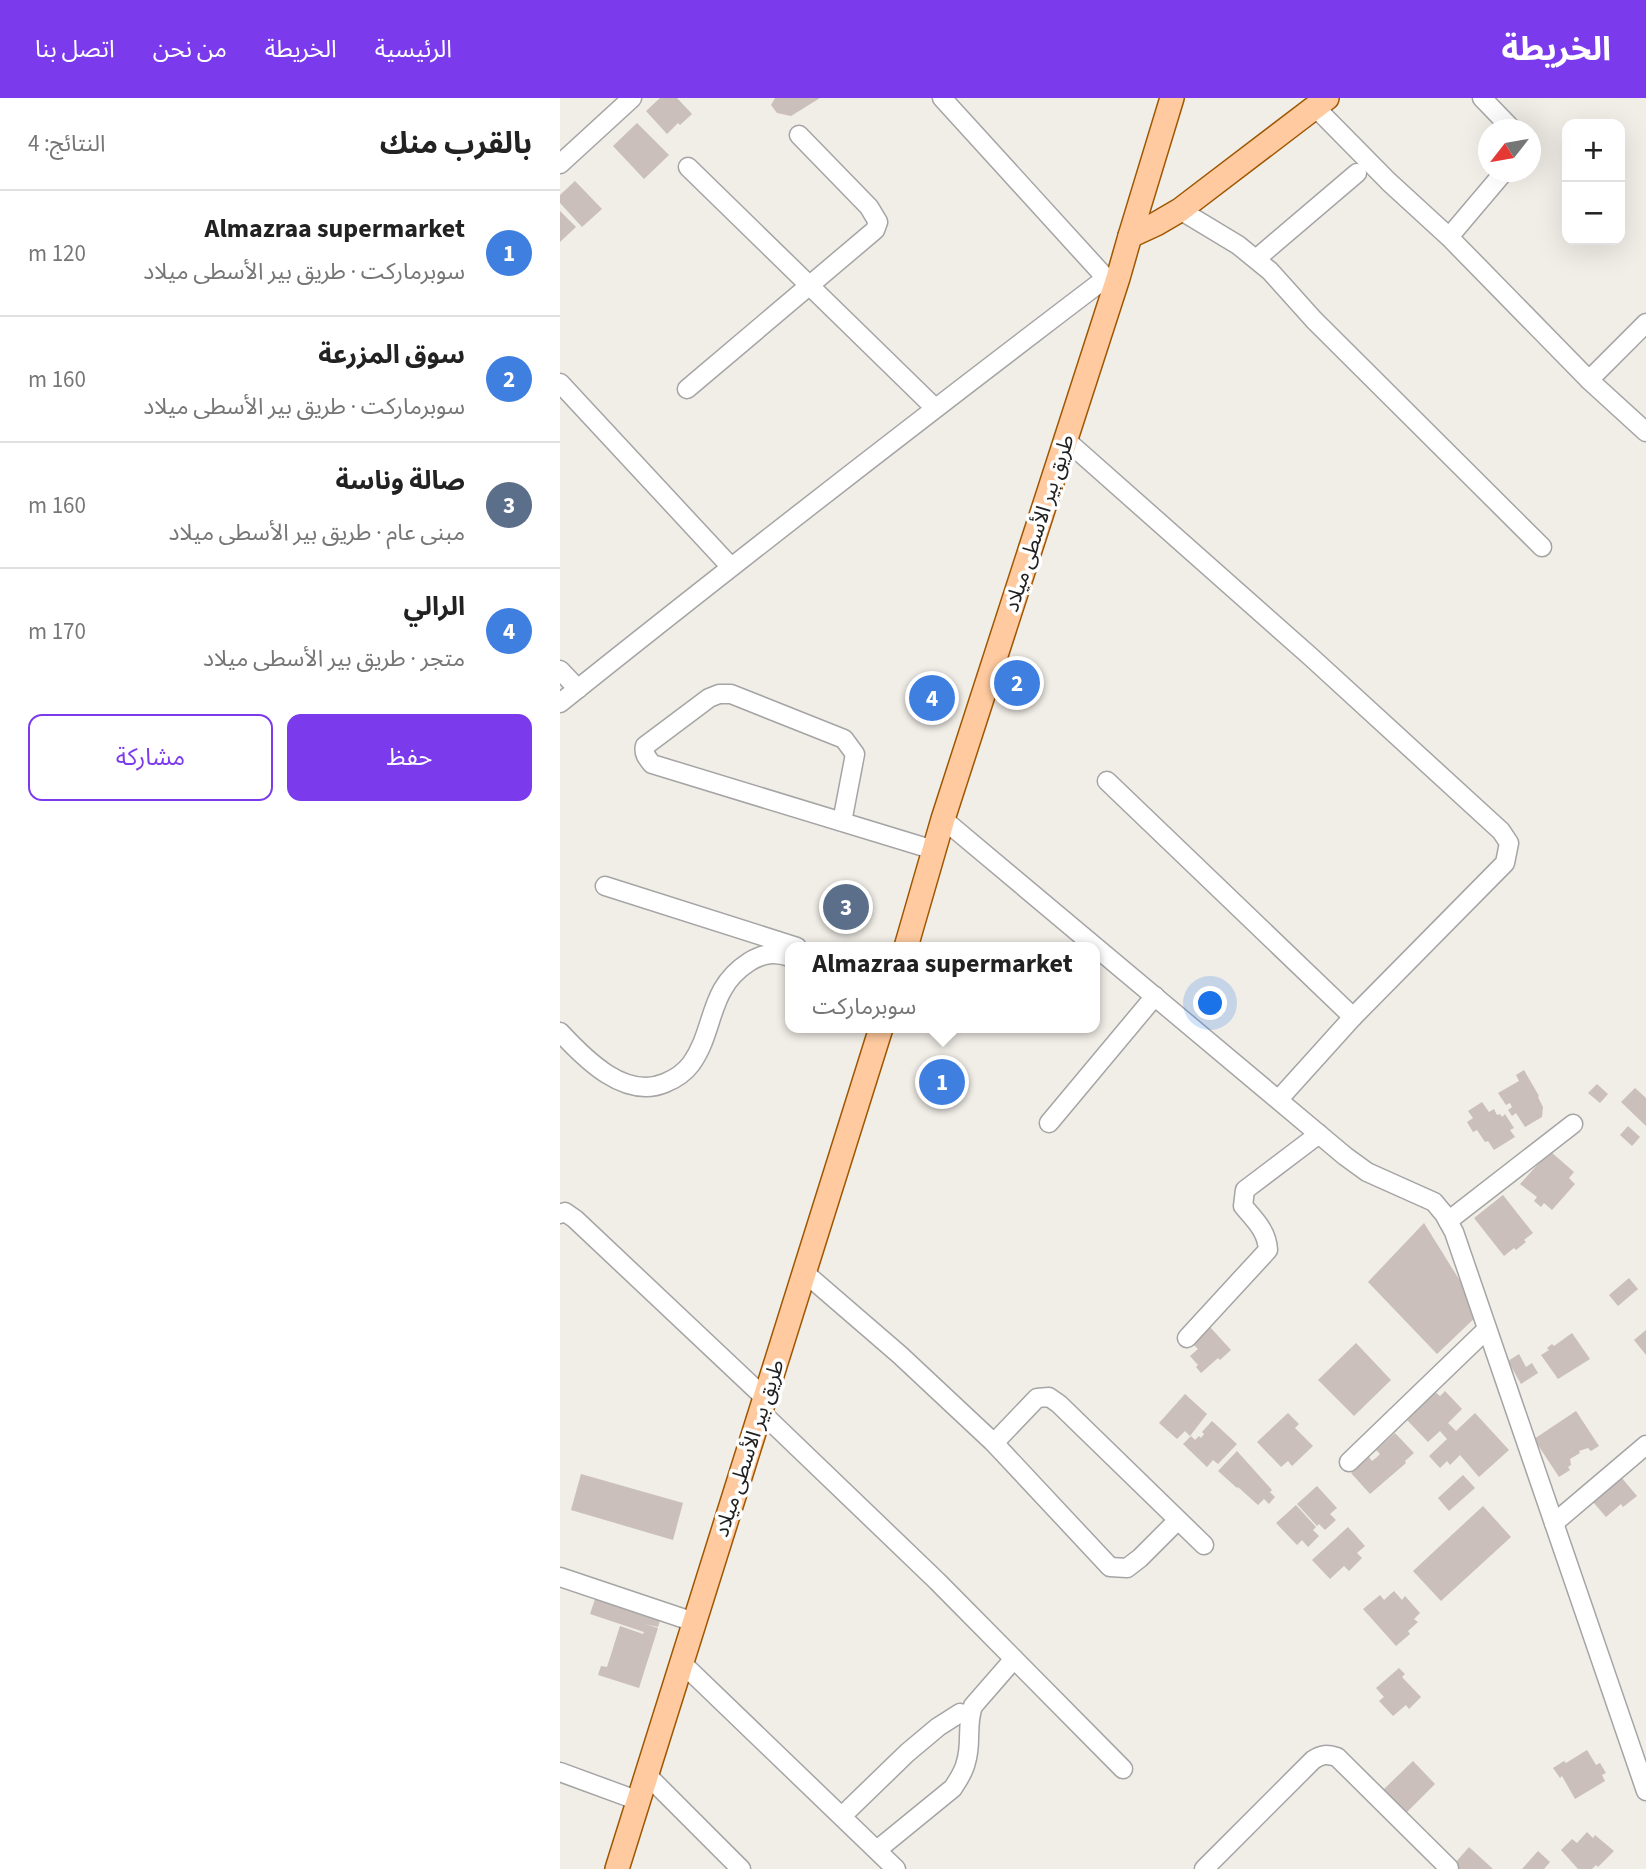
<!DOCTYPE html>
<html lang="ar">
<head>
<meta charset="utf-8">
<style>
  :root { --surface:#fff; --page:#f2f2f2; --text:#222; --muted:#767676; --line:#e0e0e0; --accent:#7c3aed }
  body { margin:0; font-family:"Source Sans 3","Noto Sans Arabic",sans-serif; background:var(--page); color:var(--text); direction:rtl }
  .controls { position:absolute; right:21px; top:21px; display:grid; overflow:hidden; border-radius:14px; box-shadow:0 7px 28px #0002 }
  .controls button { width:63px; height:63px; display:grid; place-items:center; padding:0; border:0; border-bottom:2px solid var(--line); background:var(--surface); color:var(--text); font:35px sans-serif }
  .compass { position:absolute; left:918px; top:21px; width:63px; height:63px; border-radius:50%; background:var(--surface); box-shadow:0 7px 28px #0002; rotate:239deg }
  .you { position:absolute; left:651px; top:906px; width:24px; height:24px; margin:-18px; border:5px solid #fff; border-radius:50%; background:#1a73e8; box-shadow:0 0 0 10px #1a73e833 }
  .badge { display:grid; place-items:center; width:46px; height:46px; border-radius:50%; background:var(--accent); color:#fff; font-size:23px; font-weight:700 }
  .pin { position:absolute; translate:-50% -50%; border:4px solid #fff; box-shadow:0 2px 7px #0006 }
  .popup { position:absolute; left:225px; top:844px; width:315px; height:91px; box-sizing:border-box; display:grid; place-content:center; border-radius:14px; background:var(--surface); filter:drop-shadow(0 2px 5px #0005); font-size:23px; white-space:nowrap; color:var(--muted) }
  .popup b { font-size:26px; color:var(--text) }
  .popup::after { content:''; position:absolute; left:50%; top:100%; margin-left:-14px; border:14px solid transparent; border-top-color:var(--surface) }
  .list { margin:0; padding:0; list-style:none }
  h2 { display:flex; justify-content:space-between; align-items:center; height:91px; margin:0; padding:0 28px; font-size:30px }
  h2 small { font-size:23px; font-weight:400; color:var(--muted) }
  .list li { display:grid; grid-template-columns:46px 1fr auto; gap:21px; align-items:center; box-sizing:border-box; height:126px; padding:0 28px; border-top:2px solid var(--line) }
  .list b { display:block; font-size:26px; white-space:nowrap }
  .list p { margin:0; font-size:23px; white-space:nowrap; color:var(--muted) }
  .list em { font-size:23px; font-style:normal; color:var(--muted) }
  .actions { display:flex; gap:14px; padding:21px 28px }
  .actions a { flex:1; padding:16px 0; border:2px solid var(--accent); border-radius:14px; text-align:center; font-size:24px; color:var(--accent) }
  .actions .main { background:var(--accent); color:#fff }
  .map { position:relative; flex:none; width:1086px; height:1771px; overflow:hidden; direction:ltr }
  header { display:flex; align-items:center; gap:42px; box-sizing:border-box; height:98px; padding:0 35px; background:var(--accent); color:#fff }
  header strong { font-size:33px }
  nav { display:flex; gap:38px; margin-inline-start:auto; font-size:24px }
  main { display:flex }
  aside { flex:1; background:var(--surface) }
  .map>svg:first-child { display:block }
  .building { fill:#cabfba }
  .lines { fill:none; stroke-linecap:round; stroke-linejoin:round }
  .minor-casing { stroke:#a5a5a5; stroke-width:21 }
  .major-casing { stroke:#9e5700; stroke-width:26 }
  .minor { stroke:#fff; stroke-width:18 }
  .major { stroke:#ffca9f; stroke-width:23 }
  .labels { text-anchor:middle; stroke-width:7; stroke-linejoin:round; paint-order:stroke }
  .street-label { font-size:21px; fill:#212121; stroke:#fff }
</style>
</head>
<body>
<header>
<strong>الخريطة</strong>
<nav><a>الرئيسية</a><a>الخريطة</a><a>من نحن</a><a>اتصل بنا</a></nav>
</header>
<main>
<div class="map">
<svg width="1086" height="1771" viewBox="0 0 1086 1771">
  <rect width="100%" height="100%" fill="#f1ede7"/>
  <!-- building -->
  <g class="building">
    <polygon points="100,0 117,0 132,16 120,27 118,25 107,36 86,13"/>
    <polygon points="215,0 260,0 231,18 217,15 211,7"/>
    <polygon points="77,25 109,57 84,81 53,48"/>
    <polygon points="15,83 42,111 22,129 0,105 0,97"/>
    <polygon points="0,113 16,129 0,144"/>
    <polygon points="964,972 979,998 978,999 983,1009 982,1019 965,1029 956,1015 952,1018 948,1012 952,1009 950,1005 946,1007 938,995 959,983 956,977"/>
    <polygon points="1037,986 1048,996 1040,1005 1028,995"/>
    <polygon points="1075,990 1086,1000 1086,1028 1061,1004"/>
    <polygon points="922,1004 929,1014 934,1011 937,1017 940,1016 942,1019 945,1016 954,1030 950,1032 955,1039 934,1052 928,1043 925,1044 917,1032 913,1034 907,1024 913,1020 908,1013"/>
    <polygon points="1068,1028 1080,1039 1072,1048 1060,1037"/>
    <polygon points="990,1053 1014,1074 1009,1080 1015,1086 992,1112 984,1105 981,1109 974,1103 977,1099 960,1086"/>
    <polygon points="943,1097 973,1135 964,1142 966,1144 956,1152 954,1150 944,1158 914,1120"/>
    <polygon points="864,1125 920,1215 877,1256 808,1184"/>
    <polygon points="1069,1180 1078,1191 1058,1208 1049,1197"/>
    <polygon points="650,1229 671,1252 660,1262 658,1260 641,1275 636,1269 638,1267 630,1258 638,1251 632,1245"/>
    <polygon points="1086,1232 1086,1257 1074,1242"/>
    <polygon points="1012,1235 1030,1261 998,1281 981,1257 989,1252 987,1250 992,1246 994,1248"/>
    <polygon points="796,1245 831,1282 794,1318 758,1282"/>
    <polygon points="959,1256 966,1269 972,1265 978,1275 961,1286 948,1263"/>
    <polygon points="873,1292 880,1298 885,1293 902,1311 888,1325 896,1333 915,1315 949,1352 919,1379 900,1357 890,1367 887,1363 880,1370 869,1358 887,1341 880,1333 868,1344 847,1322 854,1315 851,1313"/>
    <polygon points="625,1296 647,1316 630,1338 625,1333 617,1341 599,1325"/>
    <polygon points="1016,1313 1039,1348 1031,1353 1028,1350 1019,1353 1020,1355 1010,1361 1011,1367 1008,1369 1010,1372 999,1379 974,1341"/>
    <polygon points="728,1315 739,1326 735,1330 753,1348 732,1368 728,1363 721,1369 697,1344"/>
    <polygon points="652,1323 677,1346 658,1366 653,1362 647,1369 623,1346 631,1338 635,1342 639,1338 641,1340 644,1336 642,1334"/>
    <polygon points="835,1335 854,1355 845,1363 846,1365 810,1396 791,1375 809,1359 812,1363 817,1359 820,1356 816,1352"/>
    <polygon points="677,1353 712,1392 710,1394 715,1399 709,1406 704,1401 698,1407 678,1389 677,1390 658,1373"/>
    <polygon points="1056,1373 1077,1398 1063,1409 1061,1406 1046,1419 1027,1397"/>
    <polygon points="21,1376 123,1405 113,1442 11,1412"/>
    <polygon points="903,1377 915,1390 889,1413 878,1400"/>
    <polygon points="757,1388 777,1410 770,1416 776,1422 765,1432 759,1426 757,1428 737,1406"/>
    <polygon points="736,1407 756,1429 753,1432 759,1438 748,1449 742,1442 737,1447 716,1425"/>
    <polygon points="923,1408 951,1439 881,1503 853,1473"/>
    <polygon points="788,1429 805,1448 797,1455 802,1460 789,1473 784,1468 770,1481 752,1462"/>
    <polygon points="834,1493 842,1502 845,1498 860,1515 854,1521 858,1524 848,1533 850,1536 836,1548 803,1511 820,1497 824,1502"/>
    <polygon points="37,1495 102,1517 98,1529 85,1526 98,1530 79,1590 38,1577 41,1568 47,1569 60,1528 83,1536 84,1534 30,1516"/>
    <polygon points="839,1570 845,1576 842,1579 861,1599 849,1611 846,1607 833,1618 819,1603 824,1599 816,1590"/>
    <polygon points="1027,1652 1036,1667 1040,1665 1046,1675 1042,1677 1045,1683 1015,1701 1002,1678 1000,1680 993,1670 1004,1663 1006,1665"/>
    <polygon points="853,1663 875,1686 845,1716 822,1693"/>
    <polygon points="1027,1734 1033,1740 1035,1737 1054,1753 1038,1769 1036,1767 1032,1771 1018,1771 1001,1752 1012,1741 1017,1745"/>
    <polygon points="909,1749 933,1771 890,1771"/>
    <polygon points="978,1753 990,1764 984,1771 962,1771"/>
  </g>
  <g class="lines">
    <!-- minor casing -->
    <g class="minor-casing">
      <g id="minor">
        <polyline points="382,0 546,180"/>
        <polyline points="922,0 953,32"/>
        <polyline points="755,9 829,84 889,139 1029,282 1086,334"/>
        <polyline points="0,66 72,0"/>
        <polyline points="128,69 375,310"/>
        <polyline points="620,112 678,147 710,173 754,222 982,449"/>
        <polyline points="889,139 944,74"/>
        <polyline points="696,161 797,75"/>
        <polyline points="1029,282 1086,225"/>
        <polyline points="0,285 171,469"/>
        <polyline points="127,291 315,132 318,124 309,109 239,37"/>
        <polyline points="506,342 751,559 941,733 949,745 945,765 793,919 719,1001"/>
        <polyline points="0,572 18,591"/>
        <path d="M0,605C180,461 362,320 546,180H558"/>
        <polyline points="547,683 793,919"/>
        <polyline points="383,721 785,1058 807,1074 874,1104 884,1116 894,1134 1086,1693"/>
        <path d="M282,724L295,656L284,641L171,596H159L149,600L85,648C83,655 87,660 92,666L374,752"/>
        <polyline points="45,788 237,849"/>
        <path d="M0,934C25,961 65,1002 105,985C115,981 125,974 131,966C156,931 147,891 189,864C203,855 215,854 230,859"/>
        <polyline points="489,1025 595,898"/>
        <polyline points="0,1116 5,1114 15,1121 205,1300"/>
        <polyline points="888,1123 1013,1026"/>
        <polyline points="245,1175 340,1257 434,1345 550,1469 567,1470 580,1460 618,1422"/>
        <path d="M627,1240L708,1152C707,1133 695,1122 683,1108L685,1092L759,1036"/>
        <polyline points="201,1314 377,1483 563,1671"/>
        <polyline points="434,1345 477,1300 489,1299 499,1306 644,1447"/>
        <polyline points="789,1364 927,1231"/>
        <polyline points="994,1425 1086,1347"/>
        <polyline points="0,1479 134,1524"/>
        <polyline points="122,1565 336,1771"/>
        <polyline points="0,1674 79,1703"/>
        <polyline points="87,1677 181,1771"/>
        <polyline points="282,1718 347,1655 378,1629 400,1615 410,1617"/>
        <path d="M317,1752L393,1690C398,1682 404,1674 406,1664C412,1646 406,1627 413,1608L454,1561"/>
        <path d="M644,1771L753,1662C762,1656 767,1656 777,1659L889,1770"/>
      </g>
    </g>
    <!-- major casing -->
    <g class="major-casing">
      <g id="major">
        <polyline points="570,138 596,126 620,112 767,0"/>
        <polyline points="346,849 383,721 558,180 570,138 612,0"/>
        <polyline points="57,1771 321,930"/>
      </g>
    </g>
    <!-- minor -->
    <use href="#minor" class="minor"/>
    <!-- major -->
    <use href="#major" class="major"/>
  </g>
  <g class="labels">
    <!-- street labels -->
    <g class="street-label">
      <text transform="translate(479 425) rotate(-72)" y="7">طريق بير الأسطى ميلاد</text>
      <text transform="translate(189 1350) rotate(-72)" y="7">طريق بير الأسطى ميلاد</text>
    </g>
  </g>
</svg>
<div class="controls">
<button>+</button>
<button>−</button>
</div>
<svg class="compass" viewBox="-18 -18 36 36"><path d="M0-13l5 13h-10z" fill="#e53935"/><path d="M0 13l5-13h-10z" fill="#767676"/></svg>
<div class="you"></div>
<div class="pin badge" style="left:382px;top:984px;background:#3f7fe0">1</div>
<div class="popup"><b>Almazraa supermarket</b>سوبرماركت</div>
<div class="pin badge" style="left:457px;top:585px;background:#3f7fe0">2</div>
<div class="pin badge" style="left:286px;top:809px;background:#5c6f8a">3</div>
<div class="pin badge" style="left:372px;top:600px;background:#3f7fe0">4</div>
</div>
<aside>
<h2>بالقرب منك<small>النتائج: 4</small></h2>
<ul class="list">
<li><span class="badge" style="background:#3f7fe0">1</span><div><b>Almazraa supermarket</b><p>سوبرماركت · طريق بير الأسطى ميلاد</p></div><em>120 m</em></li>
<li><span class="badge" style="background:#3f7fe0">2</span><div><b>سوق المزرعة</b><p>سوبرماركت · طريق بير الأسطى ميلاد</p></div><em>160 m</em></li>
<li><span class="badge" style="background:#5c6f8a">3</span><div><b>صالة وناسة</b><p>مبنى عام · طريق بير الأسطى ميلاد</p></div><em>160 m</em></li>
<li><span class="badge" style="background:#3f7fe0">4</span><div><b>الرالي</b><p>متجر · طريق بير الأسطى ميلاد</p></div><em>170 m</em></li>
</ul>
<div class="actions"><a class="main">حفظ</a><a>مشاركة</a></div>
</aside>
</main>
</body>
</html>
